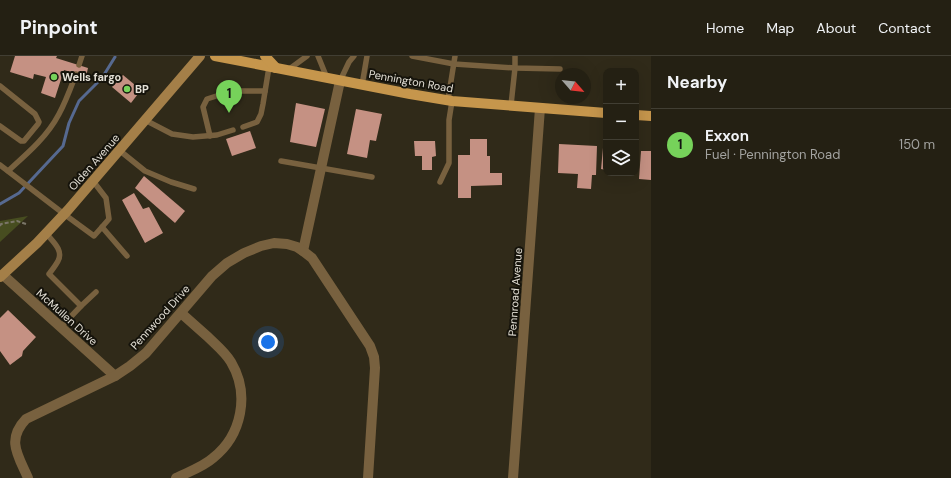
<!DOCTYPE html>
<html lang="en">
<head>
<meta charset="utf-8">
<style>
  :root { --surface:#242013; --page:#302d21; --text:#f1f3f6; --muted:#a3a3a0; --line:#413e33; --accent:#76d25a }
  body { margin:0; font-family:"DM Sans",sans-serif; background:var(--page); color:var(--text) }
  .controls { position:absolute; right:12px; top:12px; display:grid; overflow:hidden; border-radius:8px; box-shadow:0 4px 16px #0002 }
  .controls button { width:36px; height:36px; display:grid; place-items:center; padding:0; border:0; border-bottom:1px solid var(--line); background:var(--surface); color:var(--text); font:20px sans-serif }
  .compass { position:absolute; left:555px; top:12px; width:36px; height:36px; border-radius:50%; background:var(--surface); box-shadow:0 4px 16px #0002; rotate:118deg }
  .you { position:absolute; left:268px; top:286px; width:14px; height:14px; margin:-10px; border:3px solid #fff; border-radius:50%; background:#1a73e8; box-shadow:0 0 0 6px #1a73e833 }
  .badge { display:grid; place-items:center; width:26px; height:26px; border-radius:50%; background:var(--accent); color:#111; font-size:13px; font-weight:700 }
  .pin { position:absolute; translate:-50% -33px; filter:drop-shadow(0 1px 2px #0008) }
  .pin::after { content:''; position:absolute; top:21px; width:14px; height:12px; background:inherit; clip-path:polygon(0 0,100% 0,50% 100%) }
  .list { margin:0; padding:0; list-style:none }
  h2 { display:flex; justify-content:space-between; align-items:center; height:52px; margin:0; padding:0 16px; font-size:17px }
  h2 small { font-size:13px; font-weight:400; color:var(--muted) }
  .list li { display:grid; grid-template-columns:26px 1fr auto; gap:12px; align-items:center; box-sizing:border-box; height:72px; padding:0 16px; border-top:1px solid var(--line) }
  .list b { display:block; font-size:15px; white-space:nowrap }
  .list p { margin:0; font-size:13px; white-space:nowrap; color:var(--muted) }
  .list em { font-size:13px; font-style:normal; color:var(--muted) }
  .icon { flex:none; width:22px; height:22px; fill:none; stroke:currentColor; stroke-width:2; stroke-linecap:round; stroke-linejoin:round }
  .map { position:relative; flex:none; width:651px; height:422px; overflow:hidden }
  header { display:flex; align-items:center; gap:24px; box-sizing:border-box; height:56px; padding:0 20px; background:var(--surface); border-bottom:1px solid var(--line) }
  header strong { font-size:19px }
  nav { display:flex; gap:22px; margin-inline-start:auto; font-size:14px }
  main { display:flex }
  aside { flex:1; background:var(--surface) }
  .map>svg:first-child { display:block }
  .green { fill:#474d20 }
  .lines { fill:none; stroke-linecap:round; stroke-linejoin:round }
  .stream { stroke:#566990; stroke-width:3 }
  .building { fill:#c59183 }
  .path { stroke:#7b7668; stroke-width:2; stroke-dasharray:4 2; stroke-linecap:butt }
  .service { stroke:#78613f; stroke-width:5.5 }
  .minor { stroke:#78613f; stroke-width:10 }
  .secondary { stroke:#a47f48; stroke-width:10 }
  .primary { stroke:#c6964c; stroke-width:10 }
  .poi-dot { fill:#76d25a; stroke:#15130b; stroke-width:1.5 }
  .labels { text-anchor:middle; stroke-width:4; stroke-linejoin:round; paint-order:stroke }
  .poi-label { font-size:11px; font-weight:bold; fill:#e4e0d6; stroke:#15130b; text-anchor:start }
  .street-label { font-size:11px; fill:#e4e0d6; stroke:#15130b }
</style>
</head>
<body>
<header>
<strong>Pinpoint</strong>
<nav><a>Home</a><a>Map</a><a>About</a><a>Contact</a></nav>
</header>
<main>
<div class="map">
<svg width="651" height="422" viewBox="0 0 651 422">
  <rect width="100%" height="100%" fill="#302a19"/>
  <!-- green -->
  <polygon class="green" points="28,160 0,186 0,165"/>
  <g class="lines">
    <!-- stream -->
    <polyline class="stream" points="0,148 19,137 63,90 69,67 79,45 102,22 115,1"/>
  </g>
  <!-- building -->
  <g class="building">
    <polygon points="15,0 57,0 56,2 88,12 86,21 64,14 55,42 41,37 46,21 34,18 33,23 10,16"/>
    <polygon points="123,19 141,34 131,47 112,31"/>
    <polygon points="296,47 325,53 316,91 290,86"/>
    <polygon points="356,53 382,58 376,85 370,84 367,102 347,98"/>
    <polygon points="250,75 256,92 232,100 226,83"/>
    <polygon points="470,83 487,83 487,100 490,100 490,117 502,117 502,129 471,130 471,142 458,142 458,99 470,99"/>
    <polygon points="414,85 435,85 436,100 432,101 432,114 422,114 422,100 415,100"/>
    <polygon points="559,88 597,90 596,119 592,119 591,133 577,132 578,118 558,117"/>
    <polygon points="603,92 606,92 606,114 601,113"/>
    <polygon points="641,95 651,95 651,124 639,123"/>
    <polygon points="144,120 185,155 175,167 135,132"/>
    <polygon points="134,137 143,153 149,151 163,177 145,187 122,144"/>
    <polygon points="8,254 36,281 23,295 22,300 10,309 0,295 0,262"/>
  </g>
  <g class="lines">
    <!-- path -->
    <polyline class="path" points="0,170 1,168 17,165 26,168"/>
    <!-- service -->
    <g class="service">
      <polyline points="318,0 327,22"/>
      <polyline points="412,0 454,8 515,12 560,13"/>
      <polyline points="79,9 82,0"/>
      <polyline points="288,14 307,0"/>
      <polyline points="340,25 349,6 354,0"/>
      <polyline points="362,29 367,0"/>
      <polyline points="0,30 35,58 39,66 38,68 24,85 21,85 0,70"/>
      <polyline points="448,44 455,0"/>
      <polyline points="511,49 515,12 515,0"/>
      <polyline points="145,64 172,78 193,81 217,79 233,74"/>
      <polyline points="243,71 257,66 261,58 263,48 269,11"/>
      <polyline points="210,80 203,51 207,43 232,35 265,35"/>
      <polyline points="119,94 145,115 171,126 194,133"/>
      <polyline points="281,105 372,121"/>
      <polyline points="0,109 64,158 94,180 102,171 127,200"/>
      <path d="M8,115C27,98 47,81 59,58C66,45 71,31 76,18"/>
      <polyline points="93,125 106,142 109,163 102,171"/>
      <polyline points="440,126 449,107 449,64 452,45"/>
      <path d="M46,177C52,185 64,194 58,205C56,209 52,214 49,218L81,250L60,272"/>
      <polyline points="81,250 96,236"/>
    </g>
    <!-- minor -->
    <g class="minor">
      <polyline points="303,195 340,25"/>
      <polyline points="3,219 115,320"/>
      <path d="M28,422C18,399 6,384 26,363L115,320L130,310L146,297L212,220L227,207L244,197L261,190L274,187L287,188L297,191L303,195L312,202L370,290L374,301L375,312L368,422"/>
      <path d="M176,422C188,416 203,411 213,402C242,379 250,338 231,306C225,296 216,289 208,281C199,273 190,265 181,257"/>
      <polyline points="513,422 540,52"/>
    </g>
    <!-- secondary -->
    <polyline class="secondary" points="0,221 37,187 68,154 200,0"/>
    <!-- primary -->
    <g class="primary">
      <polyline points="215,0 410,38 452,45 606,57"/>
      <polyline points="265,0 276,12"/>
      <polyline points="636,59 651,60"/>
    </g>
  </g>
  <!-- markers -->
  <g class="poi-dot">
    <circle cx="54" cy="21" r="4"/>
    <circle cx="127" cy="33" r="4"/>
  </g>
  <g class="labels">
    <!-- poi labels -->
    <g class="poi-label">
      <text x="62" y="25">Wells fargo</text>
      <text x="135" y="37">BP</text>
    </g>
    <!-- street labels -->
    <g class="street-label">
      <text transform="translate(411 25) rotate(10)" y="4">Pennington Road</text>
      <text transform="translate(94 106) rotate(-49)" y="4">Olden Avenue</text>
      <text transform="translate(515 236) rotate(-86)" y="4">Pennroad Avenue</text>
      <text transform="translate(67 261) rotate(42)" y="4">McMullen Drive</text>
      <text transform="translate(160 261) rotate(-48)" y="4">Pennwood Drive</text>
    </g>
  </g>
</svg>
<div class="controls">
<button>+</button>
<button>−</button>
<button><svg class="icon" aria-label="layers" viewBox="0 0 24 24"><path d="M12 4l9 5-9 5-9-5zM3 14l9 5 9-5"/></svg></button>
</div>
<svg class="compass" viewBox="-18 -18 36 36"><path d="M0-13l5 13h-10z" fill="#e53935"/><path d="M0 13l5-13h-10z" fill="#a3a3a0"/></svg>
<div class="you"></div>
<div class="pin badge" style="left:229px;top:57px">1</div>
</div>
<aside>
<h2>Nearby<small></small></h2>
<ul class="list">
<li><span class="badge">1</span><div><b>Exxon</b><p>Fuel · Pennington Road</p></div><em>150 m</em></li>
</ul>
</aside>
</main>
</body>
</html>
